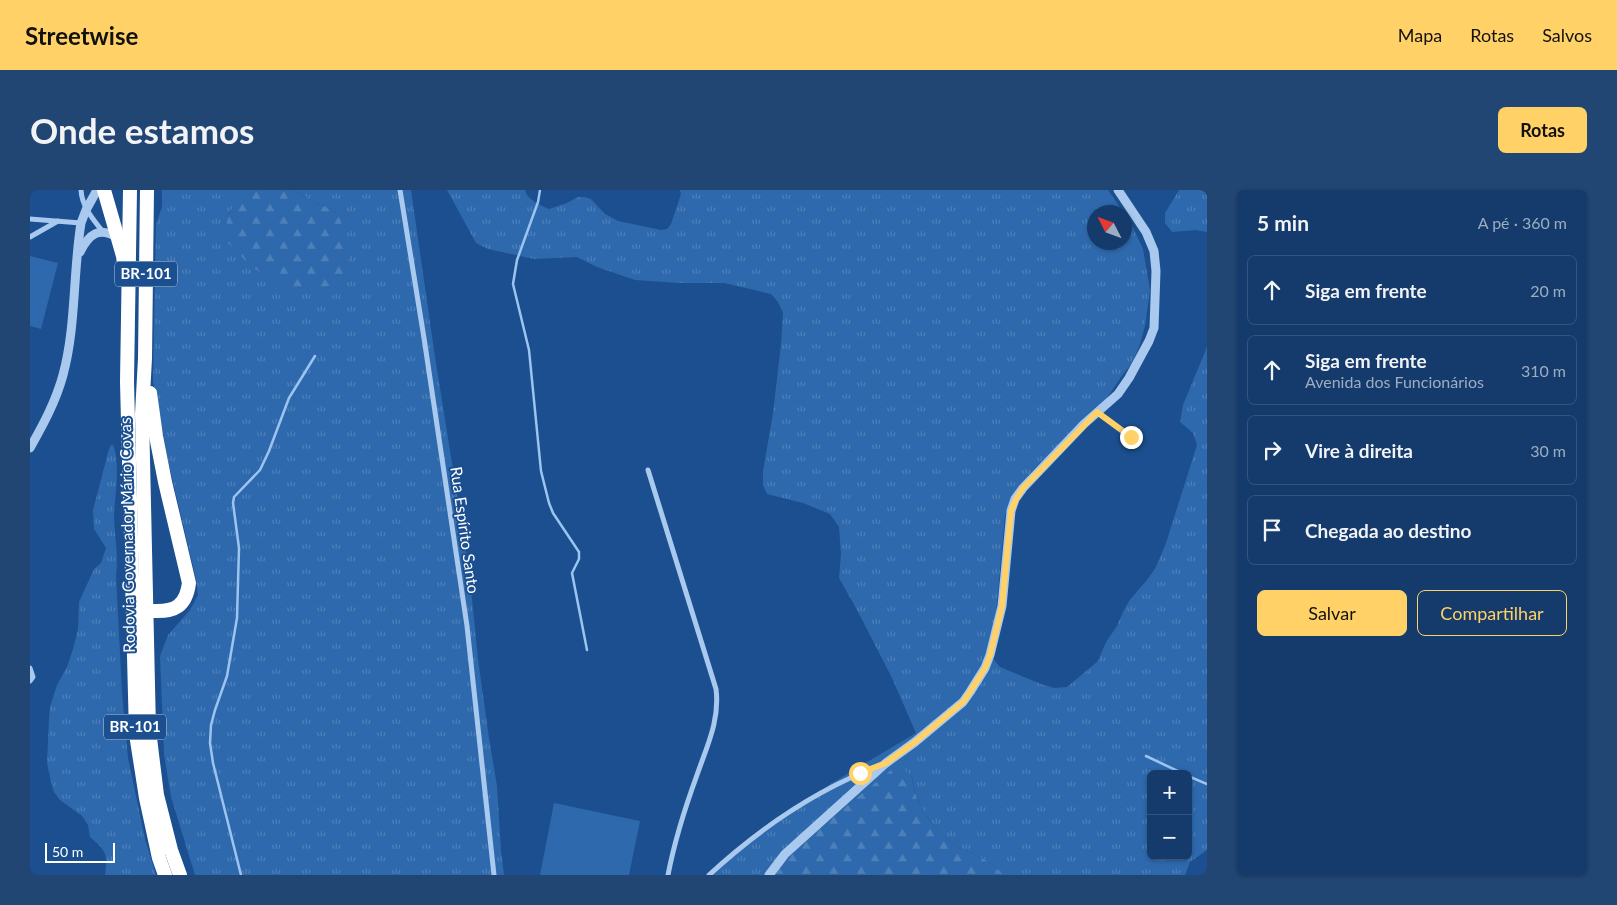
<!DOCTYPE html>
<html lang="pt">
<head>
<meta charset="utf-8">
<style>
  :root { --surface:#143b6b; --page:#214673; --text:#f1f3f6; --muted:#9dadc1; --line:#33557e; --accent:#ffd166 }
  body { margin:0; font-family:Lato,sans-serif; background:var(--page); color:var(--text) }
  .controls { position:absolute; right:15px; bottom:15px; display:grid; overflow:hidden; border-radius:8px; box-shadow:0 1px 4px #0004 }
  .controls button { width:45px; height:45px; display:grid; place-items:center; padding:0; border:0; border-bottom:1px solid var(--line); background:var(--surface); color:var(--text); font:25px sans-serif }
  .compass { position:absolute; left:1057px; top:15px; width:45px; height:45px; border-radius:50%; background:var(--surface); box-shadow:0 1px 4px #0004; rotate:312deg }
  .scale { position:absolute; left:15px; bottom:12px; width:70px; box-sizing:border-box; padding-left:5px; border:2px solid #fff; border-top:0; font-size:14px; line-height:18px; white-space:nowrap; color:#fff; -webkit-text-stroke:4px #1b4f8f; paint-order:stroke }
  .stop { position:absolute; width:15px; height:15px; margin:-11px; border:4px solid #ffd166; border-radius:50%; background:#fff }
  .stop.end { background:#ffd166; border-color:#fff; box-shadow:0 1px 5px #0008 }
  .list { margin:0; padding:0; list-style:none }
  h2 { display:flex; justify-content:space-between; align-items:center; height:65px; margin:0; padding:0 20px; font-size:21px }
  h2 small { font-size:16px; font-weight:400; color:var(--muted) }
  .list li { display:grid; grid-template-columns:32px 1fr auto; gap:15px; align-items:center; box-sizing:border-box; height:70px; margin:0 10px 10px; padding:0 10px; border:1px solid var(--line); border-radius:8px }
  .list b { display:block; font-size:19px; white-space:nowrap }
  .list p { margin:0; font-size:16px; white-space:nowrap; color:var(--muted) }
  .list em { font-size:16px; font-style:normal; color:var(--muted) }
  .actions { display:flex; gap:10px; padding:15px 20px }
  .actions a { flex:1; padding:11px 0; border:1px solid var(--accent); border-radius:8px; text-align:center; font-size:18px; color:var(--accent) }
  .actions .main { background:var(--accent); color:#111 }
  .icon { flex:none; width:28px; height:28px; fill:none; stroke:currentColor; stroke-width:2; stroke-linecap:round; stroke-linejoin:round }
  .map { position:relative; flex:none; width:1177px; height:685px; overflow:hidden; border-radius:8px }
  header { display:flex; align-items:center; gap:30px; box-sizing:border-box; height:70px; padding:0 25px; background:var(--accent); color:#111 }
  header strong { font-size:24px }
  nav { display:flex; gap:28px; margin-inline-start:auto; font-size:18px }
  .intro { display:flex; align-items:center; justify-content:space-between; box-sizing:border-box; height:120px; padding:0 30px }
  h1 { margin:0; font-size:35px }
  .button { padding:12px 22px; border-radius:8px; background:var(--accent); color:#111; font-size:18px; font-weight:700 }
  main { display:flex; gap:30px; padding:0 30px }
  aside { flex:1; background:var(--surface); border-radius:8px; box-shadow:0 1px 4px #0004 }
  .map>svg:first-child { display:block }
  .grass { fill:url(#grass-tufts); fill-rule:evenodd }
  .forest { fill:url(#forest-firs) }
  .park { fill:#2e69ad }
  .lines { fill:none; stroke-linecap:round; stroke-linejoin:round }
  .stream { stroke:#9cc4f0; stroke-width:2.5 }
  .service { stroke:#a9c9ee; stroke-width:4 }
  .minor { stroke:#a9c9ee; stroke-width:5 }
  .tertiary { stroke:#a9c9ee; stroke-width:9 }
  .motorway { stroke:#fff; stroke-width:14 }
  .route { stroke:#ffd166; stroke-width:6 }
  .labels { text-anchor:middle; stroke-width:4; stroke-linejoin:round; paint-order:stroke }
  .shield { fill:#1b4f8f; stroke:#bbcadd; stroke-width:1 }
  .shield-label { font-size:15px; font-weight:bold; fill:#fff }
  .street-label { font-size:16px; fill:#fff; stroke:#1b4f8f }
</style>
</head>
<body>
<header>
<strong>Streetwise</strong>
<nav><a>Mapa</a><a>Rotas</a><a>Salvos</a></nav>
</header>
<div class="intro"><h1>Onde estamos</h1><a class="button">Rotas</a></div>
<main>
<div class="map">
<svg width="1177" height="685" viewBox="0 0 1177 685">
  <defs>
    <pattern id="grass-tufts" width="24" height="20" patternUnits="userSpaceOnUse" patternTransform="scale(1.25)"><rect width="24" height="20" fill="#2e69ad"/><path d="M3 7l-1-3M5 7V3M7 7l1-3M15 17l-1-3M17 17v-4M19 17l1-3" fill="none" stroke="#4d80b9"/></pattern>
    <pattern id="forest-firs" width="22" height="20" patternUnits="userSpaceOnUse" patternTransform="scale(1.25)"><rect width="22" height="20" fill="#2e69ad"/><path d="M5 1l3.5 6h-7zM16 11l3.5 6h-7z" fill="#4d80b9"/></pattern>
  </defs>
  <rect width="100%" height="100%" fill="#1b4f8f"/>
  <!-- grass -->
  <g class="grass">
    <polygon points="132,0 214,0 199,24 311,36 308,25 302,19 285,13 273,5 261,0 381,0 405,167 439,379 448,469 459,548 467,596 471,661 474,685 165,685 141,607 134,564 130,466 138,445 160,420 168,405 166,389 139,275 123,191 126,34 132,17"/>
    <path d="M417,0H495C497,10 510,15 519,19L537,13L548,7H555L561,9L575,24L588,31L631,40L637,39L641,34L651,4L650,0H1078L1093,22H1064V52H1094L1095,24L1100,31L1113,59L1120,100L1115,136L1109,157L1102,173L1091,187L1075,211L1004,279L987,301L975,325L964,446L959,464L970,477L1011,494L1024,498L1037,497L1068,471L1076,452L1087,436L1093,422L1099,411L1117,390L1126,377L1136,353L1167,255L1163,243L1150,232L1153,215L1177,157V660L1160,672L1155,685H974C967,679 960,672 952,668C944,664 935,661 927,656C904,642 884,614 882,586L861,580L783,643L742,685H676L723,648L802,593L886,543L861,486L826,418L809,388L811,364L809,337L800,324L773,313L737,304L733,295V281L743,223L751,154L753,123L748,112L741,104L694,93H649L605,90L567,77L547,67L504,69L458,59L446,53ZM1121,584H1158V666H1121Z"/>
    <polygon points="1149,0 1177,0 1177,42 1166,40 1142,42 1135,33 1135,23"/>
    <path d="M82,254C91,266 85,308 84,323C84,344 89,364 86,385L92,503L98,568L115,649L126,685H75C78,663 76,661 60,647L58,635L52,626L30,610L24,602L21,592L17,573L19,528L20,517L27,495L37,477L43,459L48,439L49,412L64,379L71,373L76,358L64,339L63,320L79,259Z"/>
  </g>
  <!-- forest -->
  <g class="forest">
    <path d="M214,0H261L273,5L285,13L302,19L308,25L319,52L320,79L314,88L300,96L274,104L253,98L221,76L195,50C195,28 202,18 214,0Z"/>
    <path d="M868,579L878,582L882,587C884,614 904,642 927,656C935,661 944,664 952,668C960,672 967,679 974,685H742L749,674L783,643L861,580Z"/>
  </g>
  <!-- park -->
  <g class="park">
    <polygon points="0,66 28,73 11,139 0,136"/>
    <polygon points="524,613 610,631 599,685 510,685"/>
  </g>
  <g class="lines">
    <!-- stream -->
    <g class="stream">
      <polyline points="510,0 508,12 487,70 483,94 499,160 511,281 519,313 523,323 549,362 549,369 542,383 557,460"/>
      <polyline points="1116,566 1154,584"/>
      <polyline points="1158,586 1177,594"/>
      <polyline points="211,685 183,573 180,553 181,535 185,520 197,486 207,428 209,358 203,313 204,307 230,280 239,261 259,208 285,166"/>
    </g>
    <!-- service -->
    <polyline class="service" points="1068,223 1101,247"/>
    <!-- minor -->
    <g class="minor">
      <path d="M51,0C52,17 63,29 73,42"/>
      <polyline points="370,0 394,148 437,436 464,685"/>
      <polyline points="0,29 51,33"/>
      <polyline points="0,47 28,31"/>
      <path d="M618,280L686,499C690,530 677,556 667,585C656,615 644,654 638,685"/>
      <polyline points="0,478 3,487 0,491"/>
      <path d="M679,685C729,639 785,600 849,576"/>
    </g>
    <!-- tertiary -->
    <g class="tertiary">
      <path d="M50,62C59,44 69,36 88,48"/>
      <path d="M0,258C13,235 26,211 33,185C46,138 43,82 51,33L56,20L67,0"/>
      <polyline points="739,685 755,664 856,573 885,552 933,512 940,502 955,478 960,465 972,416 981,321 985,309 993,298 1054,234 1088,204 1099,188 1119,151 1124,138 1126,81 1124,61 1116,42 1088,0"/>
    </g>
    <!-- motorway -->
    <g class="motorway">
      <polyline points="74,0 93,66 94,74"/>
      <polyline points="100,0 97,192 106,544 116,608 129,668 135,685"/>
      <polyline points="117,0 115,168 112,224 119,540 127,605 141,660 150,685"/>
      <path d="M109,416C113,420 117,421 123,421C145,422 156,416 159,393L135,292L126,246L120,203"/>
    </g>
  </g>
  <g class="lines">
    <!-- route -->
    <polyline class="route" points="830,583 856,573 885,552 933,512 940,502 955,478 960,465 972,416 981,321 986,309 993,298 1067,222 1101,247"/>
  </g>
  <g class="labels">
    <!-- shield labels -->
    <g class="shield">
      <rect x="85" y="71.5" width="62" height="25" rx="4"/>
      <rect x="74" y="524.5" width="62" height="25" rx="4"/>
    </g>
    <g class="shield-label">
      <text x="116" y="89">BR-101</text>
      <text x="105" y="542">BR-101</text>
    </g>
    <!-- street labels -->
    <g class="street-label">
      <text transform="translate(435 340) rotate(82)" y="6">Rua Espírito Santo</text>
      <text transform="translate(97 345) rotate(-91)" y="6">Rodovia Governador Mário Covas</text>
    </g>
  </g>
</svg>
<div class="controls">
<button>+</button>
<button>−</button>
</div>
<svg class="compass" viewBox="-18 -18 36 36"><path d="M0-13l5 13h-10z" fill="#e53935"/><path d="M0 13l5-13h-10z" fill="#9dadc1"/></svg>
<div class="scale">50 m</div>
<div class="stop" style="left:830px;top:583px"></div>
<div class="stop end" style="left:1101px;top:247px"></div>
</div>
<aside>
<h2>5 min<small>A pé · 360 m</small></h2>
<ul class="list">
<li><svg class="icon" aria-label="ahead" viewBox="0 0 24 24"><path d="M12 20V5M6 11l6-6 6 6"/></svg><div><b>Siga em frente</b></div><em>20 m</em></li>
<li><svg class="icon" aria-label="ahead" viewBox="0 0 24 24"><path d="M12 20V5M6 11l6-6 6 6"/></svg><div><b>Siga em frente</b><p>Avenida dos Funcionários</p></div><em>310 m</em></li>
<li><svg class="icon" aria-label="right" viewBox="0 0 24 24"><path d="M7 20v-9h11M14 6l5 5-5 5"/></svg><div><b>Vire à direita</b></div><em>30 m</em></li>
<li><svg class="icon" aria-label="arrive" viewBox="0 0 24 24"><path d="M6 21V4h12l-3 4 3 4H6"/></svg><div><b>Chegada ao destino</b></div></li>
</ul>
<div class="actions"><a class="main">Salvar</a><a>Compartilhar</a></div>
</aside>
</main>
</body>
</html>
